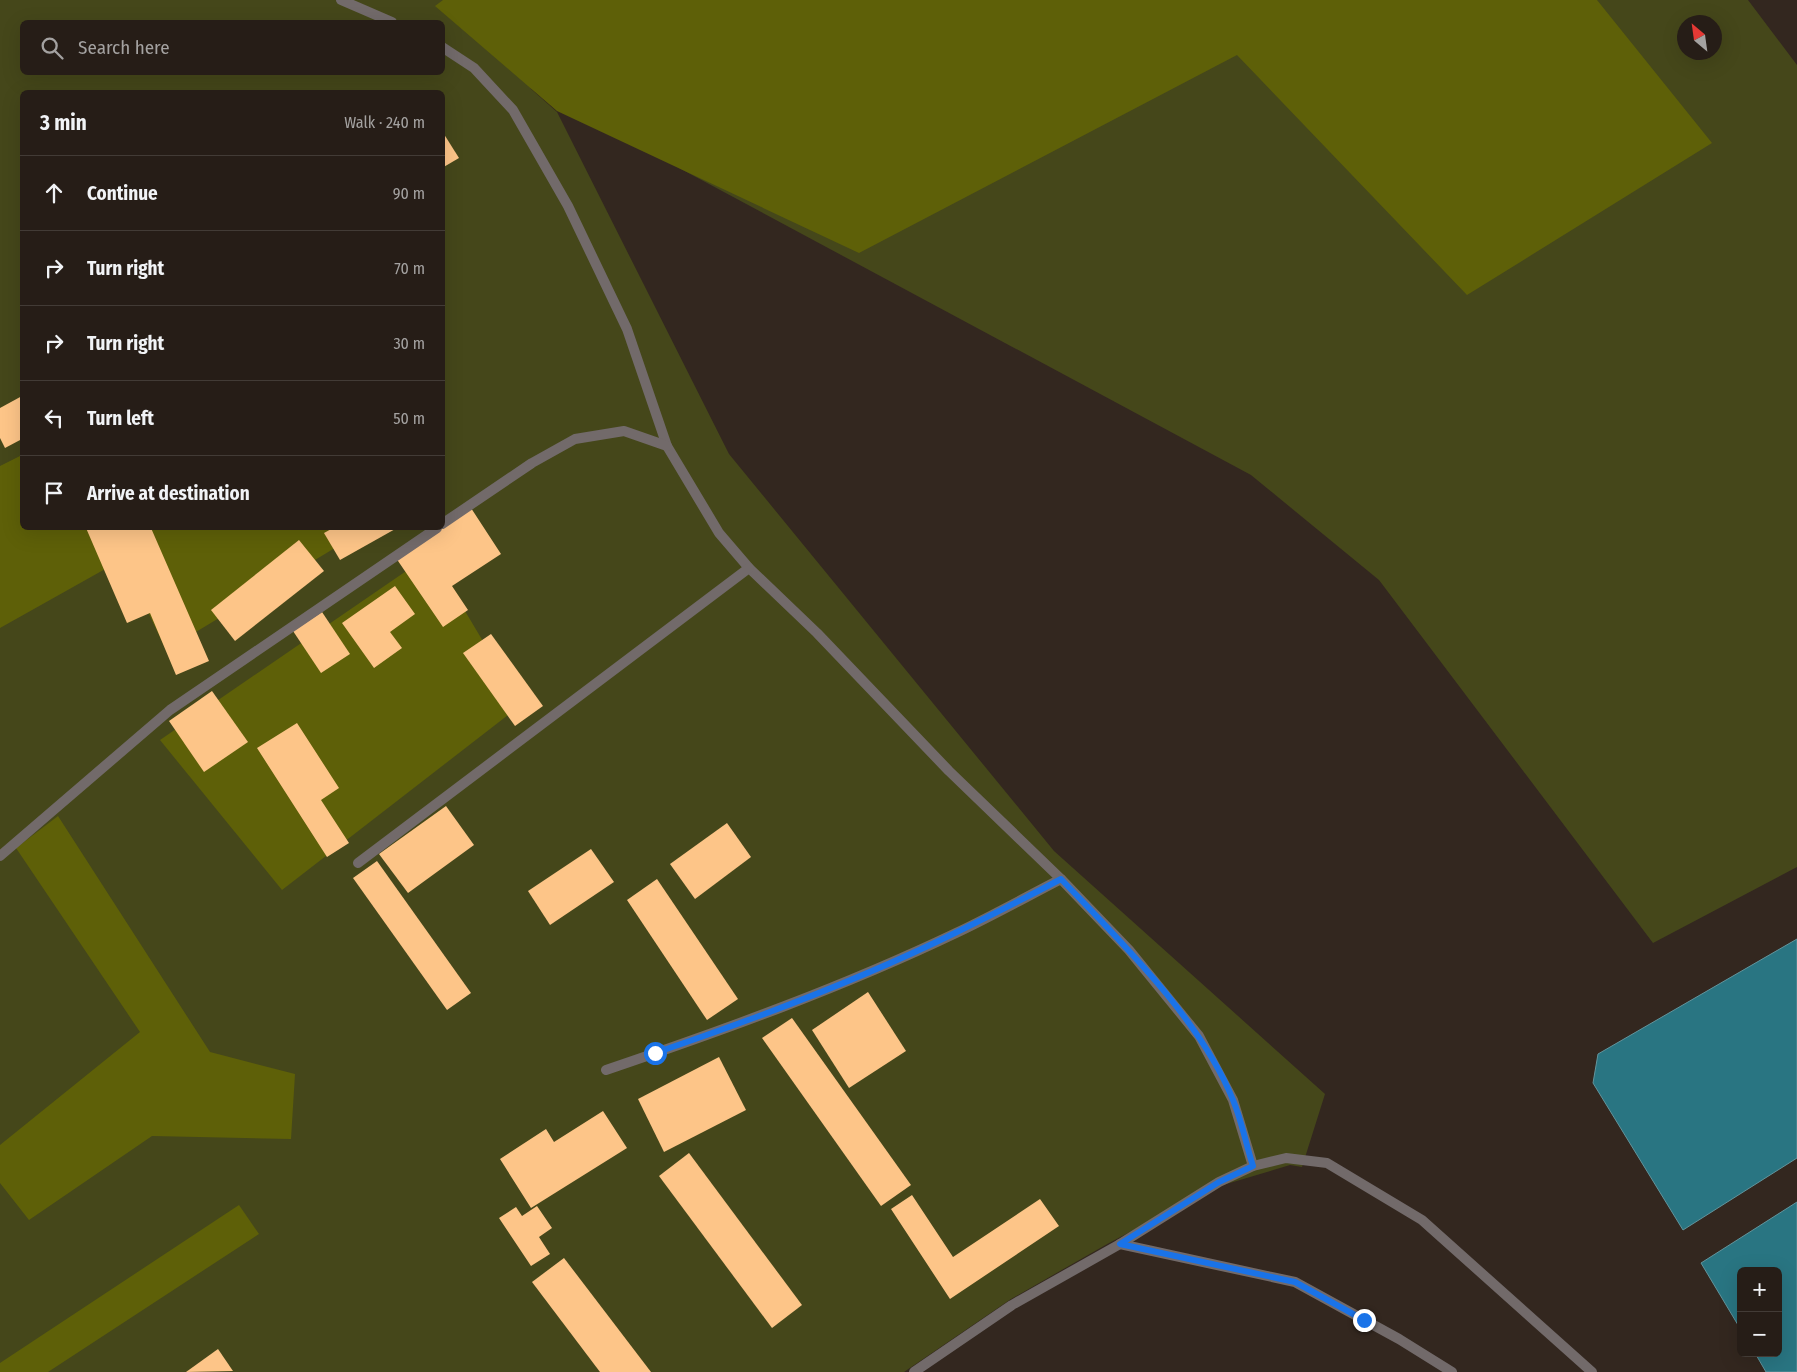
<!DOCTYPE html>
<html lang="en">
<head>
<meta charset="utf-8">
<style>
  :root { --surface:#261d17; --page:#2e2620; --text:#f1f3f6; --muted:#a4a2a1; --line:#423b36 }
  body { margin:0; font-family:"Fira Sans Condensed",sans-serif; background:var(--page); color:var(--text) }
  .controls { position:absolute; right:15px; bottom:15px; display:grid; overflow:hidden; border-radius:8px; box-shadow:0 5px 20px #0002 }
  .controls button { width:45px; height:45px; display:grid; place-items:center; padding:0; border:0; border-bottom:1px solid var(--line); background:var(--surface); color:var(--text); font:25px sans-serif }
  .compass { position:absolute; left:1677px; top:15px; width:45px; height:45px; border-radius:50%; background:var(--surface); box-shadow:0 5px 20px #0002; rotate:331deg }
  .stop { position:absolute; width:15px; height:15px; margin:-11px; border:4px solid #1a73e8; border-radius:50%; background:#fff }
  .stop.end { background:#1a73e8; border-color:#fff; box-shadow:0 1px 5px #0008 }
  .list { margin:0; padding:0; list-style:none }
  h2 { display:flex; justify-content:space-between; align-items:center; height:65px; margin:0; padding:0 20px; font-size:21px }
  h2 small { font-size:16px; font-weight:400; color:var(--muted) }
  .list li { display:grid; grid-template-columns:32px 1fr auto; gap:15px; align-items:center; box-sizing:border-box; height:75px; padding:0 20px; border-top:1px solid var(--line) }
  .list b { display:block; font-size:19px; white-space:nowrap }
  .list em { font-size:16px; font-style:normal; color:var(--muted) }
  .icon { flex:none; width:28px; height:28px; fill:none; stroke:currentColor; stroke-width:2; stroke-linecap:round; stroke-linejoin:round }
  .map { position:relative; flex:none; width:1797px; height:1372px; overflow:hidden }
  .search { position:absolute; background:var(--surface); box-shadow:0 5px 20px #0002; left:20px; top:20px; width:425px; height:55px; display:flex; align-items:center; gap:12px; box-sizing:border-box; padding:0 18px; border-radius:8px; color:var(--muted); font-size:19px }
  .panel { position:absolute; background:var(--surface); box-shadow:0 5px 20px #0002; left:20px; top:90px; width:425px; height:440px; border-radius:8px }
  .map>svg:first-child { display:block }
  .green { fill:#45471a; fill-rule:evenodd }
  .forest { fill:#5e6008 }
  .water { fill:#297582; stroke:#62949c }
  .building { fill:#fdc588 }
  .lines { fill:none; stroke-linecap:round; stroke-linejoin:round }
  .lane { stroke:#726a6a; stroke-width:10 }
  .route { stroke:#1a73e8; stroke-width:6 }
</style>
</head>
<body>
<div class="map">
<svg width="1797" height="1372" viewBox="0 0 1797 1372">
  <rect width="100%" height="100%" fill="#33271f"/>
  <!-- green -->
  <path class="green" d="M0,0H1748L1797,65V867L1653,943L1379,580L1251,475L530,88L557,112L729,454L1054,851L1325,1094L1302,1167L1290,1165L1213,1188L1109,1243L1011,1299L904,1372H0ZM22,22H442V72H22ZM1684,22H1714V52H1684ZM22,92H442V528H22Z"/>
  <!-- forest -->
  <g class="forest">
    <polygon points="443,0 1597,0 1712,143 1467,295 1237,55 859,253 557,111 435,6"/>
    <polygon points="22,455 22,528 368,528 166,650 123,559 0,628 0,466"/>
    <polygon points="431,554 521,705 282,890 160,740"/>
    <polygon points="58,816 210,1052 295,1074 291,1139 152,1136 29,1220 0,1183 0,1145 140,1032 16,848"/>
    <polygon points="239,1205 259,1234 48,1372 0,1372 0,1363"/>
  </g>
  <!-- water -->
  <g class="water">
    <polygon points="1797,939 1797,1158 1683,1230 1593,1083 1598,1054"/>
    <polygon points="1797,1202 1797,1372 1766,1372 1755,1353 1778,1353 1778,1271 1741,1271 1741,1330 1701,1263"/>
  </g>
  <!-- building -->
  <g class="building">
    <polygon points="442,131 459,158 442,168"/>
    <polygon points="22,396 22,439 5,448 0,438 0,408"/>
    <polygon points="471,508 501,554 452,586 468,610 443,627 396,558"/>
    <polygon points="86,528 151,528 209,661 176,675 150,613 127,623"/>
    <polygon points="333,528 397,528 340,560 324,533"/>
    <polygon points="299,540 324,571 235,641 211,610"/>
    <polygon points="395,586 415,614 390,632 402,648 374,668 342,623"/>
    <polygon points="322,612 350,654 321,673 293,631"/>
    <polygon points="491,634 543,706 515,726 463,653"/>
    <polygon points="212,691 248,742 204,772 169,721"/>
    <polygon points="297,723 339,788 321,800 349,843 327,857 257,748"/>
    <polygon points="446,806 474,845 408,893 379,854"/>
    <polygon points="727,823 751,857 695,899 670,864"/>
    <polygon points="591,849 614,882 550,925 528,891"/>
    <polygon points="377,861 471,993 447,1010 353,878"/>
    <polygon points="657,879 738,999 707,1020 627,900"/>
    <polygon points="868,992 906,1051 849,1088 812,1030"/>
    <polygon points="792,1018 911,1185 881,1206 762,1038"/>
    <polygon points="719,1057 746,1110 664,1152 638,1099"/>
    <polygon points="603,1111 627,1148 531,1208 500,1159 546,1129 554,1142"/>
    <polygon points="689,1153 802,1305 772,1328 659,1176"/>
    <polygon points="912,1195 953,1257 1040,1199 1059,1226 950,1299 891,1209"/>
    <polygon points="537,1206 552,1228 539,1237 550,1254 531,1266 499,1218 516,1207 522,1216"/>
    <polygon points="564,1258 651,1372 600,1372 532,1282"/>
    <polygon points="218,1349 233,1371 186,1372"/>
  </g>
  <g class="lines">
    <!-- lane -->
    <g class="lane">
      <polyline points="341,0 392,22"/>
      <polyline points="442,47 474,68 513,110 568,206 627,329 667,446 719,533 749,568 817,633 949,771 1061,879 1129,950 1199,1036 1233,1100 1253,1166"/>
      <polyline points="442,524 532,463 575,439 624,431 667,446"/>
      <polyline points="0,856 170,710 437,528"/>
      <polyline points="358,863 749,568"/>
      <path d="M606,1070C724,1030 843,987 956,933C992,916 1026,897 1061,879"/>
      <polyline points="1120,1244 1295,1282 1399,1339 1452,1372"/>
      <polyline points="914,1372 1012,1305 1120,1244 1219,1182 1253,1166 1286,1158 1327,1163 1422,1220 1592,1372"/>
    </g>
  </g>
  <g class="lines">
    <!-- route -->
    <path class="route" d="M655,1053C755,1019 862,979 957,932C992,915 1027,897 1061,879C1121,942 1201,1020 1233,1100C1242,1121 1246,1145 1253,1166L1219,1182L1120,1244L1295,1282L1364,1320"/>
  </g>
</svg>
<div class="controls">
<button>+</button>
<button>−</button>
</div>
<svg class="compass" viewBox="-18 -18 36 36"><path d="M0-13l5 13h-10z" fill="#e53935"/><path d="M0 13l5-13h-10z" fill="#a4a2a1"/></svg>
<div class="stop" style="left:655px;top:1053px"></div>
<div class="stop end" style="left:1364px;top:1320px"></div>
<div class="search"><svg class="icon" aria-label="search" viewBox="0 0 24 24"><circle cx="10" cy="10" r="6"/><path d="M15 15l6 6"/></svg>Search here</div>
<section class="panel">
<h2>3 min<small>Walk · 240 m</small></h2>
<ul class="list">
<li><svg class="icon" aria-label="ahead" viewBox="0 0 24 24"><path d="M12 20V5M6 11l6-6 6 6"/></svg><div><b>Continue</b></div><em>90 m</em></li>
<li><svg class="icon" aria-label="right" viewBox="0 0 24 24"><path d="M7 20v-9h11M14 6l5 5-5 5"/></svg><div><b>Turn right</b></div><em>70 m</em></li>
<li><svg class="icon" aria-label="right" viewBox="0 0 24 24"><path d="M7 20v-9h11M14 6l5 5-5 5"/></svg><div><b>Turn right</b></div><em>30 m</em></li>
<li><svg class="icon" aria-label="left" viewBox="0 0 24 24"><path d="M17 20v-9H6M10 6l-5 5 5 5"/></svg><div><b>Turn left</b></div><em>50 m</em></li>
<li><svg class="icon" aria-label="arrive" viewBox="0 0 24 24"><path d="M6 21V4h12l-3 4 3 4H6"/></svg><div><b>Arrive at destination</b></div></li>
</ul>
</section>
</div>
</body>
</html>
